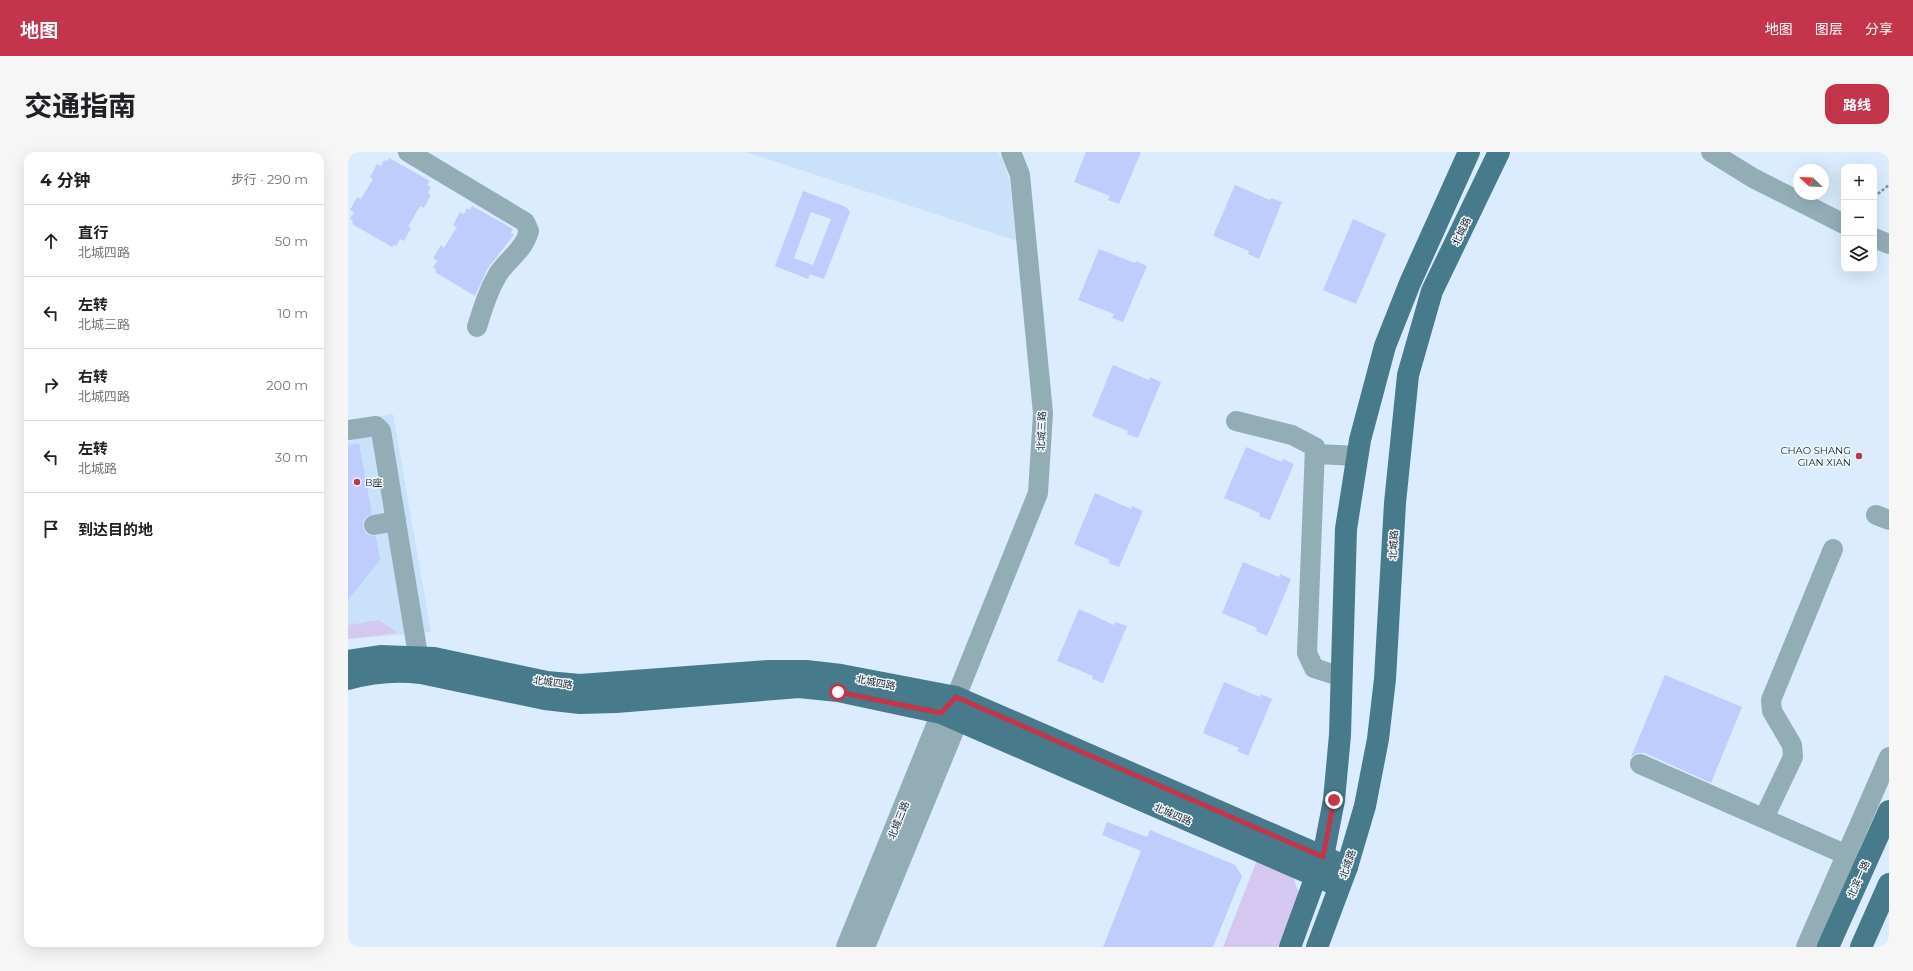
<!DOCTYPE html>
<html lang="zh">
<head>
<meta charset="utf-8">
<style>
  :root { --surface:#fff; --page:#f6f6f6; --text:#202124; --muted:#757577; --line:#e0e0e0; --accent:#c4344b }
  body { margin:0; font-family:Montserrat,"Noto Sans SC",sans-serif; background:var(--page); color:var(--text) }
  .controls { position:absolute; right:12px; top:12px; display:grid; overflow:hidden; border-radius:8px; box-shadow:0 4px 16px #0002 }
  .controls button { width:36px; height:36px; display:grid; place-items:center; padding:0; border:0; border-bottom:1px solid var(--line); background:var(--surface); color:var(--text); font:20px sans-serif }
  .compass { position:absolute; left:1445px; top:12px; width:36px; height:36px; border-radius:50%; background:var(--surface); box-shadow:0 4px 16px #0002; rotate:293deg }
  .stop { position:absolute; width:12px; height:12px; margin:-9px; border:3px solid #c4344b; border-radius:50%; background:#fff }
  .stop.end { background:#c4344b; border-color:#fff; box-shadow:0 1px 4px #0008 }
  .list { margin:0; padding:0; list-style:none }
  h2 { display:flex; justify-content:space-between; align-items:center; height:52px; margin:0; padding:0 16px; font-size:17px }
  h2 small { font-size:13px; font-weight:400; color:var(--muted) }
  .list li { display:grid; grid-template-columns:26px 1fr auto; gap:12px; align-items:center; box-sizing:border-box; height:72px; padding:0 16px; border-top:1px solid var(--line) }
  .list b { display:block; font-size:15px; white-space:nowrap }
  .list p { margin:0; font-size:13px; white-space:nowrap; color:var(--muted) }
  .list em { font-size:13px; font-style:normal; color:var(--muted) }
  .icon { flex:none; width:22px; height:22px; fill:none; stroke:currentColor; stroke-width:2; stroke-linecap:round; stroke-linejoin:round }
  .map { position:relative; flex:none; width:1541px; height:795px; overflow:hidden; border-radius:12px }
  header { display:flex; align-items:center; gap:24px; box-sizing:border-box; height:56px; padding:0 20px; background:var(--accent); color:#fff }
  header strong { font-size:19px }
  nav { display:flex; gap:22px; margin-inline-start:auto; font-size:14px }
  .intro { display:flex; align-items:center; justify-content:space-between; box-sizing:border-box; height:96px; padding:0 24px }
  h1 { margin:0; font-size:28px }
  .button { padding:10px 18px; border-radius:12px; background:var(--accent); color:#fff; font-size:14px; font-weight:700 }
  main { display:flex; gap:24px; padding:0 24px }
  aside { flex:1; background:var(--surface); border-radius:12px; box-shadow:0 4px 16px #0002 }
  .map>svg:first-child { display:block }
  .built { fill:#cae2f9 }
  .green { fill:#d4c8f1 }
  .building { fill:#bfcdfe; fill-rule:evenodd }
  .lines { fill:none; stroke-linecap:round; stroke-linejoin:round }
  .path { stroke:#7f8c97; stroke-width:2.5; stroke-dasharray:3 2; stroke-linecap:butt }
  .minor { stroke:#93adb6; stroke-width:20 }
  .major { stroke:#477a8a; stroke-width:22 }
  .route { stroke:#c4344b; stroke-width:5 }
  .poi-dot { fill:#c4344b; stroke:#f0f8ff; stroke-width:1.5 }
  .labels { text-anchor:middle; stroke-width:3; stroke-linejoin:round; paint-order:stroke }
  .street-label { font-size:10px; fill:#1c2329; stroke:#f0f8ff }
  .poi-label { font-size:10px; fill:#1c2329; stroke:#f0f8ff; text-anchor:end }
</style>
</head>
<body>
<header>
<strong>地图</strong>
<nav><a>地图</a><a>图层</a><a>分享</a></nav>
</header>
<div class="intro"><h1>交通指南</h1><a class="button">路线</a></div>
<main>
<aside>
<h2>4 分钟<small>步行 · 290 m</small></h2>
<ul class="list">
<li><svg class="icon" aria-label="ahead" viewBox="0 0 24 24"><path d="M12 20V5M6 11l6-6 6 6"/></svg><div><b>直行</b><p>北城四路</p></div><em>50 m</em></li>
<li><svg class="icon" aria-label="left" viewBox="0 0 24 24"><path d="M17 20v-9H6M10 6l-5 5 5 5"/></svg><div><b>左转</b><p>北城三路</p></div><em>10 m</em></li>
<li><svg class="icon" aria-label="right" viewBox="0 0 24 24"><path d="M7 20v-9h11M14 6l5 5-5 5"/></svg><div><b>右转</b><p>北城四路</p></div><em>200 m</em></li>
<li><svg class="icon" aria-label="left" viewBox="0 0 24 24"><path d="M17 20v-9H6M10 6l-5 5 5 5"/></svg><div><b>左转</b><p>北城路</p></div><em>30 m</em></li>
<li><svg class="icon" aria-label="arrive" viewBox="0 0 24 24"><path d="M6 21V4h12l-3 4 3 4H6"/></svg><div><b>到达目的地</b></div></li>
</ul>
</aside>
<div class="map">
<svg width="1541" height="795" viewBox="0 0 1541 795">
  <rect width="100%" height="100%" fill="#daecfd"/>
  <!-- built -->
  <g class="built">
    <polygon points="398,0 650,0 655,7 662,31 669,89"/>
    <polygon points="45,262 83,480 0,487 0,271"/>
  </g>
  <!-- green -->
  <g class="green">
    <polygon points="31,468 50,481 0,487 0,473"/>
    <polygon points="909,708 944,721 951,742 930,795 875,795"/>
  </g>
  <!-- building -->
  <g class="building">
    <polygon points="738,0 793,0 771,52 760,48 762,44 726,30"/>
    <polygon points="41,6 82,29 79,33 83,35 80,41 83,43 76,56 72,54 60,75 63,76 56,89 52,87 48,94 46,93 44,95 4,72 5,69 2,67 6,60 2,58 9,45 13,47 25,27 22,25 29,12 33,14 36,8 39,9"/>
    <polygon points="887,33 922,48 923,46 934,50 911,107 900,102 901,99 865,84"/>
    <path d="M455,39L498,55L502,60L476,127L462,122L460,127L427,114ZM463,60L483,67L465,113L446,106Z"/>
    <polygon points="124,54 165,77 163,81 166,83 140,116 127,144 87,120 88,117 85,116 89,109 85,106 93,93 96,96 109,75 105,73 112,60 116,62 119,56 122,58"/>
    <polygon points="1005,67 1038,82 1008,152 975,138"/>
    <polygon points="751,97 787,111 788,109 799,114 775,170 764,166 766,162 730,148"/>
    <polygon points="765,213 801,228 802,225 813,230 790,286 779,282 780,279 744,264"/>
    <polygon points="11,291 24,362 18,365 15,369 15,375 18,381 23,384 28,384 32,408 0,448 0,293"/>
    <polygon points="898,295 934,310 935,307 946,312 922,368 911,364 912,361 876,346"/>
    <polygon points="747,341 783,357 784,354 795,359 771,415 760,411 762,408 726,392"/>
    <polygon points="895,410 931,425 932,422 943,427 919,484 908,479 909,476 874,461"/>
    <polygon points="731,457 766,473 767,470 779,474 755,531 744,527 745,524 709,509"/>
    <polygon points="1317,523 1394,555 1363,631 1297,601 1290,601 1283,605"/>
    <polygon points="876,530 912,545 913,542 924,547 900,604 889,599 891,596 855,581"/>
    <polygon points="759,670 799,685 802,678 887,713 894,724 865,795 755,795 793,699 754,683"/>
  </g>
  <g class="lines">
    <!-- path -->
    <polyline class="path" points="1526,45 1541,33"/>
    <!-- minor -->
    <g class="minor">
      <path d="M60,0L177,70L181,79C176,98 161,106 150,122C140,139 135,156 129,175"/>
      <polyline points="1363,0 1405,26 1496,72"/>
      <polyline points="1526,86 1541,92"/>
      <polyline points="888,269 944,283 967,295 959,501 966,516 994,525"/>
      <polyline points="0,278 28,274 33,279 73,521"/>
      <polyline points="968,302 1010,304"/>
      <polyline points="1528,363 1541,368"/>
      <polyline points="26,373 48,369"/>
      <polyline points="1292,612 1517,711"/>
      <polyline points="1416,666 1445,605 1444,593 1424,559 1423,548 1485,397"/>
      <polyline points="498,795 593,561 608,545 690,341 695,261 672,23 663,0"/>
      <polyline points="517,795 610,569 609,553"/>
      <polyline points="1458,795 1541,605"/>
    </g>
    <!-- major -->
    <g class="major">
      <polyline points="0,509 32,504 86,506 199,530 232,533 421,519 458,519 493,523 608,545 999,715"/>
      <path d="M0,527C24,520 48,518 73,521L197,547L232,551L268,550L451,535L490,539L593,561L991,734"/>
      <polyline points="942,795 975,705 986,648 992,583 998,377 1012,288 1037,194 1062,131 1121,0"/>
      <polyline points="969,795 999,715 1017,654 1030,587 1037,527 1047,351 1060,223 1084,139 1151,0"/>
      <polyline points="1480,795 1541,659"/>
      <polyline points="1513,795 1541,732"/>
    </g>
  </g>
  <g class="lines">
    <!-- route -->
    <polyline class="route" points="490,540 593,561 608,545 975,705 986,648"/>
  </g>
  <!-- markers -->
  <g class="poi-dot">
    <circle cx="1511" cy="304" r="4"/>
    <circle cx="9" cy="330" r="4"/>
  </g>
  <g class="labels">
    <!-- street labels -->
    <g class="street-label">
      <text transform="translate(1113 79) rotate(-64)" y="4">北城路</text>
      <text transform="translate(693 279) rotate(-88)" y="4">北城三路</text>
      <text transform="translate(1045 393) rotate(-87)" y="4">北城路</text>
      <text transform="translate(205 530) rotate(8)" y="4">北城四路</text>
      <text transform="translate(528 530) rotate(11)" y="4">北城四路</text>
      <text transform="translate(825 662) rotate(23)" y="4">北城四路</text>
      <text transform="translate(550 668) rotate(-68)" y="4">北城三路</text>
      <text transform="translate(999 712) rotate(-71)" y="4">北城路</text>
      <text transform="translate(1510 727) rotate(-66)" y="4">北滨一路</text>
    </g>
    <!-- poi labels -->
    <g class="poi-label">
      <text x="1503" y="302">CHAO SHANG<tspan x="1503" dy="12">GIAN XIAN</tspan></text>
      <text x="17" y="334" text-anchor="start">B座</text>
    </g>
  </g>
</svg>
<div class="controls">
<button>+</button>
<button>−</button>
<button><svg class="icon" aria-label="layers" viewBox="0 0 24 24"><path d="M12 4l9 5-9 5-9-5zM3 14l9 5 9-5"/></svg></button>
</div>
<svg class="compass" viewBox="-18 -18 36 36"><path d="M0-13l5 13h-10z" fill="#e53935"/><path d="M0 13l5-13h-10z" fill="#757577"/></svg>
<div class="stop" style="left:490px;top:540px"></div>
<div class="stop end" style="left:986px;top:648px"></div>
</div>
</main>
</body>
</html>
